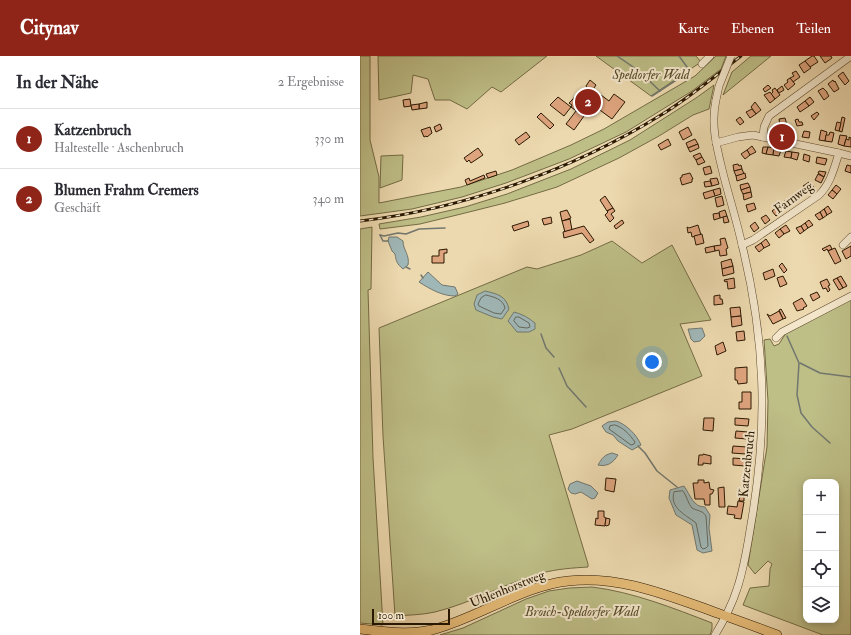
<!DOCTYPE html>
<html lang="de">
<head>
<meta charset="utf-8">
<style>
  :root { --surface:#fff; --page:#f7f7f7; --text:#2b2b33; --muted:#7c7c81; --line:#e1e1e2; --accent:#8f2418 }
  body { margin:0; font-family:"IM FELL Double Pica",serif; background:var(--page); color:var(--text) }
  .controls { position:absolute; right:12px; bottom:12px; display:grid; overflow:hidden; border-radius:8px; box-shadow:0 2px 6px #0003 }
  .controls button { width:36px; height:36px; display:grid; place-items:center; padding:0; border:0; border-bottom:1px solid var(--line); background:var(--surface); color:var(--text); font:20px sans-serif }
  .scale { position:absolute; left:12px; bottom:10px; width:78px; box-sizing:border-box; padding-left:4px; border:2px solid #2a1801; border-top:0; font-size:11px; line-height:14px; white-space:nowrap; color:#2a1801; -webkit-text-stroke:3px #f3e6cb; paint-order:stroke }
  .you { position:absolute; left:292px; top:306px; width:14px; height:14px; margin:-10px; border:3px solid #fff; border-radius:50%; background:#1a73e8; box-shadow:0 0 0 6px #1a73e833 }
  .badge { display:grid; place-items:center; width:26px; height:26px; border-radius:50%; background:var(--accent); color:#fff; font-size:13px; font-weight:700 }
  .pin { position:absolute; translate:-50% -50%; border:2px solid #fff; box-shadow:0 1px 4px #0006 }
  .list { margin:0; padding:0; list-style:none }
  h2 { display:flex; justify-content:space-between; align-items:center; height:52px; margin:0; padding:0 16px; font-size:17px }
  h2 small { font-size:13px; font-weight:400; color:var(--muted) }
  .list li { display:grid; grid-template-columns:26px 1fr auto; gap:12px; align-items:center; box-sizing:border-box; height:60px; padding:0 16px; border-top:1px solid var(--line) }
  .list b { display:block; font-size:15px; white-space:nowrap }
  .list p { margin:0; font-size:13px; white-space:nowrap; color:var(--muted) }
  .list em { font-size:13px; font-style:normal; color:var(--muted) }
  .icon { flex:none; width:22px; height:22px; fill:none; stroke:currentColor; stroke-width:2; stroke-linecap:round; stroke-linejoin:round }
  .map { position:relative; flex:none; width:491px; height:579px; overflow:hidden }
  header { display:flex; align-items:center; gap:24px; box-sizing:border-box; height:56px; padding:0 20px; background:var(--accent); color:#fff }
  header strong { font-size:19px }
  nav { display:flex; gap:22px; margin-inline-start:auto; font-size:14px }
  main { display:flex }
  aside { flex:1; background:var(--surface) }
  .map>svg:first-child { display:block }
  .green { fill:#bebe87; stroke:#746b44; fill-rule:evenodd }
  .water { fill:#a0b7b7; stroke:#71776e }
  .lines { fill:none; stroke-linecap:round; stroke-linejoin:round }
  .shore { stroke:#65685c; stroke-width:1 }
  .stream { stroke:#71776e; stroke-width:1.5 }
  .building { fill:#dea47e; stroke:#2a1801 }
  .minor-casing { stroke:#5b482c; stroke-width:8 }
  .major-casing { stroke:#2a1801; stroke-width:10 }
  .minor { stroke:#f3e6cb; stroke-width:7 }
  .major { stroke:#e6bc78; stroke-width:9 }
  .rail-casing { stroke:#2a1801; stroke-width:3 }
  .rail { stroke:#f3e6cb; stroke-width:1.5; stroke-dasharray:4.5; stroke-linecap:butt }
  .minor-bridge-casing { stroke:#5b482c; stroke-width:8; stroke-linecap:butt }
  .minor-bridge { stroke:#f3e6cb; stroke-width:7 }
  .labels { text-anchor:middle; stroke-width:4; stroke-linejoin:round; paint-order:stroke }
  .park-label { font-size:13px; font-style:italic; fill:#564a29; stroke:#f3e6cb }
  .street-label { font-size:13px; fill:#2a1801; stroke:#f3e6cb }
</style>
</head>
<body>
<header>
<strong>Citynav</strong>
<nav><a>Karte</a><a>Ebenen</a><a>Teilen</a></nav>
</header>
<main>
<aside>
<h2>In der Nähe<small>2 Ergebnisse</small></h2>
<ul class="list">
<li><span class="badge">1</span><div><b>Katzenbruch</b><p>Haltestelle · Aschenbruch</p></div><em>330 m</em></li>
<li><span class="badge">2</span><div><b>Blumen Frahm Cremers</b><p>Geschäft</p></div><em>340 m</em></li>
</ul>
</aside>
<div class="map">
<svg width="491" height="579" viewBox="0 0 491 579">
  <rect width="100%" height="100%" fill="#edd9af"/>
  <filter id="stains"><feTurbulence type="fractalNoise" baseFrequency=".005" numOctaves="4"/><feColorMatrix values="0 0 0 0 .2 0 0 0 0 .09 0 0 0 0 .02 0 0 0 .5 -.17"/></filter>
  <radialGradient id="worn" r=".72"><stop offset=".6" stop-color="#630" stop-opacity="0"/><stop offset="1" stop-color="#630" stop-opacity=".3"/></radialGradient>
  <!-- green -->
  <g class="green">
    <polygon points="0,0 10,0 10,84 19,121 19,147 101,131 152,114 211,89 244,73 335,20 356,0 366,0 361,13 332,35 266,76 209,103 146,127 102,141 52,153 0,160"/>
    <polygon points="18,0 187,0 141,36 132,31 107,53 90,44 75,44 68,23 53,19 51,37 19,44"/>
    <polygon points="236,0 336,0 341,6 291,40"/>
    <polygon points="391,0 411,0 363,39 372,16"/>
    <polygon points="354,29 349,53 333,59 299,80 259,102 197,131 145,147 97,159 60,168 20,173 19,168 61,161 105,151 147,138 211,113 270,84 336,42"/>
    <polygon points="43,99 42,124 20,132 21,100"/>
    <polygon points="12,171 11,233 8,234 13,402 23,569 0,567 0,173"/>
    <path d="M252,185L282,207L312,189L351,264L320,268L342,320L212,373L189,379L228,508V511C212,512 197,513 182,517C145,527 112,547 75,556C62,559 48,559 35,560L23,380L19,272L167,211L177,213L221,199Z"/>
    <path d="M491,242V579H463L383,549L390,532L409,530L410,513L412,508L408,505L395,518L388,509L407,391L408,345L404,284L410,283L414,290L419,288L426,277ZM446,426H476V564H446Z"/>
    <path d="M232,531C273,536 313,552 352,567V573L350,579H80L103,572L166,543L189,535L209,532Z"/>
  </g>
  <!-- water -->
  <g class="water">
    <path d="M29,181H37L43,185C43,194 50,199 48,209L43,213C37,208 36,205 35,198L32,195L28,185Z"/>
    <path d="M68,216L82,229L95,231L98,238L95,240C82,240 70,233 59,226Z"/>
    <path d="M125,235C138,238 146,240 149,253L142,263L133,261L116,254L114,248L117,239Z"/>
    <path d="M154,256C162,258 169,262 175,267V273L169,276H157L148,265Z"/>
    <polygon points="330,273 342,272 345,280 340,285 334,286 331,283 328,273"/>
    <path d="M256,365C266,368 277,379 281,389L272,394L258,385L253,379L246,376L242,370L248,366Z"/>
    <path d="M252,397L258,399C253,407 247,411 238,409C242,402 244,399 252,397Z"/>
    <polygon points="217,425 231,430 238,437 235,442 232,443 221,436 215,438 211,437 208,433 210,428"/>
    <path d="M324,430C331,440 333,451 345,451L350,459L349,472L352,495L343,497L337,494L332,469L316,459L309,442L310,434Z"/>
  </g>
  <g class="lines">
    <!-- shore -->
    <g class="shore">
      <path d="M126,239C134,241 143,243 145,252L141,258L134,257L119,250L118,248L121,242Z"/>
      <polygon points="156,261 159,261 169,267 170,271 167,272 159,271 154,265"/>
      <path d="M255,369C263,371 270,379 275,386L274,388L271,389L249,373L250,370Z"/>
      <path d="M323,435C327,440 328,448 332,452C337,455 342,454 346,460L348,490L346,492L343,493L341,491L336,467C326,459 309,452 314,436Z"/>
    </g>
    <!-- stream -->
    <g class="stream">
      <polyline points="257,0 279,15 300,35"/>
      <polyline points="292,40 330,15 319,0"/>
      <polyline points="20,179 24,180 38,177 46,178 59,173 85,172"/>
      <polyline points="20,179 23,185 28,185"/>
      <polyline points="46,211 50,213"/>
      <polyline points="61,219 63,222"/>
      <polyline points="181,278 186,292 194,301"/>
      <polyline points="427,280 439,307 437,339 441,357 452,371 470,387"/>
      <polyline points="440,307 460,317 491,321"/>
      <polyline points="199,312 207,330 226,351"/>
      <polyline points="278,390 285,397 297,415 317,431"/>
    </g>
  </g>
  <!-- building -->
  <g class="building">
    <polygon points="452,0 454,0 458,6 450,11 445,5"/>
    <polygon points="460,0 471,0 472,2 465,7"/>
    <polygon points="445,5 451,12 444,17 439,9"/>
    <polygon points="436,15 440,21 433,26 430,22 434,20 432,17"/>
    <polygon points="483,16 489,25 485,29 478,20"/>
    <polygon points="430,22 435,28 428,34 424,29 428,26 427,24"/>
    <polygon points="230,24 236,29 232,35 228,33 226,30"/>
    <polygon points="473,24 474,26 475,25 479,33 474,36 468,28"/>
    <polygon points="408,29 411,32 405,36 403,33"/>
    <polygon points="422,30 424,34 419,37 417,34"/>
    <polygon points="415,32 420,39 415,43 411,38 413,36 412,34"/>
    <polygon points="463,32 467,36 467,37 469,40 464,44 458,35"/>
    <polygon points="410,36 415,43 410,47 404,39"/>
    <polygon points="217,37 225,43 221,49 213,43"/>
    <polygon points="254,38 265,46 252,63 233,49 241,39 249,45"/>
    <polygon points="198,41 211,51 204,60 190,49"/>
    <polygon points="450,41 454,46 449,50 445,45"/>
    <polygon points="50,43 51,50 44,51 43,44"/>
    <polygon points="213,43 220,48 218,51 224,55 222,59 211,51 212,49 209,47"/>
    <polygon points="445,45 449,50 440,56 437,51"/>
    <polygon points="67,46 67,52 59,53 59,48"/>
    <polygon points="395,46 401,54 396,58 391,51"/>
    <polygon points="59,48 59,53 52,54 51,49"/>
    <polygon points="392,53 396,58 390,62 386,56"/>
    <polygon points="216,55 224,60 214,74 206,68"/>
    <polygon points="457,56 459,58 454,64 451,60"/>
    <polygon points="181,57 194,69 190,73 177,61"/>
    <polygon points="380,61 384,66 380,69 376,64"/>
    <polygon points="482,61 485,62 482,76 479,75"/>
    <polygon points="425,62 427,69 420,70 419,63"/>
    <polygon points="438,63 439,66 442,66 443,69 437,70 435,64"/>
    <polygon points="477,66 481,67 479,75 475,74"/>
    <polygon points="80,68 82,73 76,76 74,71"/>
    <polygon points="427,69 428,76 422,77 420,70"/>
    <polygon points="70,71 72,77 67,81 66,80 64,81 61,74"/>
    <polygon points="328,71 332,79 323,84 319,76"/>
    <polygon points="461,74 467,76 465,85 459,84"/>
    <polygon points="444,75 450,76 449,82 442,81"/>
    <polygon points="166,76 170,81 159,89 155,84"/>
    <polygon points="470,76 474,77 472,86 465,85 466,79 469,79"/>
    <polygon points="480,79 487,80 484,90 478,88"/>
    <polygon points="489,81 491,82 491,91 484,90 486,83 489,84"/>
    <polygon points="308,83 311,89 301,94 298,89"/>
    <polygon points="335,83 338,88 328,92 326,87"/>
    <polygon points="338,88 339,92 330,96 328,92"/>
    <polygon points="392,90 396,96 390,99 387,94"/>
    <polygon points="403,91 408,91 406,98 402,97"/>
    <polygon points="408,91 414,92 413,99 406,98"/>
    <polygon points="118,92 123,99 111,107 109,104 107,106 104,102"/>
    <polygon points="414,92 421,94 419,100 413,99"/>
    <polygon points="387,94 390,99 385,103 381,98"/>
    <polygon points="426,95 432,96 431,102 424,101"/>
    <polygon points="432,96 439,97 437,104 431,102"/>
    <polygon points="340,97 342,101 336,104 333,100"/>
    <polygon points="444,98 450,100 449,106 443,104"/>
    <polygon points="342,101 345,106 338,109 336,104"/>
    <polygon points="457,101 467,103 465,109 456,107"/>
    <polygon points="378,108 379,110 381,109 382,113 374,115 373,109"/>
    <polygon points="487,109 491,110 491,117 485,115"/>
    <polygon points="350,110 352,117 345,119 343,112"/>
    <polygon points="382,113 384,118 376,120 374,115"/>
    <polygon points="136,115 137,119 128,122 126,118"/>
    <polygon points="459,115 466,116 464,121 458,117"/>
    <polygon points="330,117 333,123 332,123 332,126 322,129 320,122 322,121 322,119"/>
    <polygon points="385,117 386,122 377,125 376,120"/>
    <polygon points="458,118 464,121 461,127 455,124"/>
    <polygon points="124,119 125,122 107,129 105,124 109,122 110,125"/>
    <polygon points="357,122 359,128 352,130 350,123"/>
    <polygon points="350,125 352,130 345,131 344,126"/>
    <polygon points="449,126 452,131 453,130 454,132 449,137 443,130"/>
    <polygon points="388,127 390,131 381,134 380,129"/>
    <polygon points="476,129 481,133 477,138 472,134"/>
    <polygon points="390,131 391,136 383,138 381,134"/>
    <polygon points="360,132 361,138 355,140 353,134"/>
    <polygon points="353,134 355,140 345,143 343,137"/>
    <polygon points="472,134 477,138 473,143 468,139"/>
    <polygon points="391,136 392,141 384,144 383,138"/>
    <polygon points="438,136 442,141 437,145 433,139"/>
    <polygon points="245,140 253,152 247,155 240,144"/>
    <polygon points="362,140 364,149 357,151 355,142"/>
    <polygon points="428,143 432,149 427,152 423,146"/>
    <polygon points="394,147 396,153 388,156 386,149"/>
    <polygon points="468,150 472,156 467,159 464,153"/>
    <polygon points="253,152 255,155 251,158 254,162 250,166 245,159 248,156 247,155"/>
    <polygon points="416,152 420,157 416,160 412,155"/>
    <polygon points="464,153 467,159 463,162 460,156"/>
    <polygon points="207,154 211,162 202,165 200,156"/>
    <polygon points="365,154 367,160 360,162 359,156"/>
    <polygon points="460,156 463,162 459,164 455,159"/>
    <polygon points="359,157 360,162 354,164 353,158"/>
    <polygon points="406,159 410,164 405,168 401,162"/>
    <polygon points="367,160 369,166 364,167 363,161"/>
    <polygon points="191,161 192,167 184,169 182,163"/>
    <polygon points="210,163 212,174 205,176 202,165"/>
    <polygon points="262,164 264,167 256,173 254,170"/>
    <polygon points="449,164 453,169 448,172 445,167"/>
    <polygon points="168,165 169,170 154,175 152,170"/>
    <polygon points="395,166 399,172 394,176 390,170"/>
    <polygon points="445,167 448,172 444,175 441,170"/>
    <polygon points="338,169 341,179 332,181 331,176 328,177 327,171 329,172"/>
    <polygon points="426,169 430,175 424,178 420,173"/>
    <polygon points="224,170 234,184 230,187 222,177 204,182 203,176"/>
    <polygon points="441,170 444,175 440,178 436,172"/>
    <polygon points="420,173 424,178 419,182 415,177"/>
    <polygon points="342,178 344,187 336,189 334,180"/>
    <polygon points="365,182 368,192 366,193 367,199 360,200 359,194 355,195 354,190 361,189 360,183"/>
    <polygon points="406,183 410,189 404,192 401,187"/>
    <polygon points="401,187 404,192 399,196 395,191"/>
    <polygon points="470,189 472,193 468,195 467,193 464,195 462,193"/>
    <polygon points="354,190 355,195 346,197 345,192"/>
    <polygon points="491,190 491,200 486,203 482,195"/>
    <polygon points="475,192 481,205 475,208 468,195"/>
    <polygon points="87,193 87,197 84,197 84,207 72,207 72,200 79,200 79,194"/>
    <polygon points="371,203 373,210 362,213 361,206"/>
    <polygon points="422,207 427,214 424,217 419,210"/>
    <polygon points="373,210 374,217 363,220 362,213"/>
    <polygon points="413,213 415,220 405,224 403,217"/>
    <polygon points="423,220 427,228 420,231 417,222"/>
    <polygon points="481,220 487,230 483,232 477,222"/>
    <polygon points="374,222 375,232 368,233 367,225 365,226 364,224"/>
    <polygon points="477,222 483,232 479,234 473,224"/>
    <polygon points="467,223 470,229 468,230 470,234 468,236 466,232 463,233 460,226"/>
    <polygon points="457,236 460,241 453,245 450,239"/>
    <polygon points="360,239 360,243 362,243 363,248 354,249 354,240"/>
    <polygon points="442,242 447,250 443,252 444,253 437,255 433,247"/>
    <polygon points="380,251 381,260 371,261 370,252"/>
    <polygon points="421,253 426,262 423,263 419,254"/>
    <polygon points="419,255 423,263 413,268 407,258 410,260"/>
    <polygon points="381,260 382,269 372,271 371,261"/>
    <polygon points="384,275 385,284 377,285 376,276"/>
    <polygon points="363,286 366,295 357,299 355,290"/>
    <polygon points="387,311 387,327 378,328 377,324 375,324 375,312"/>
    <polygon points="382,336 391,336 391,353 379,353 379,346 382,346"/>
    <polygon points="344,362 354,362 353,375 343,374"/>
    <polygon points="375,362 389,363 388,370 375,369"/>
    <polygon points="376,375 388,376 387,383 375,382"/>
    <polygon points="373,390 387,391 386,398 372,397"/>
    <polygon points="343,398 351,400 351,408 343,407 343,409 338,409 339,399 343,399"/>
    <polygon points="373,402 386,403 385,410 373,409"/>
    <polygon points="246,422 256,423 254,436 245,434"/>
    <polygon points="338,424 344,424 344,427 349,426 350,433 354,434 352,438 350,438 350,449 345,449 344,443 335,443 333,427 338,427"/>
    <polygon points="364,431 365,451 359,451 358,432"/>
    <polygon points="380,440 384,440 384,445 379,445"/>
    <polygon points="378,445 384,446 381,463 374,462 375,459 367,458 368,450 377,451"/>
    <polygon points="238,455 244,455 244,461 246,462 245,470 235,469 236,462 238,463"/>
    <polygon points="246,462 250,463 249,469 246,470 245,469"/>
  </g>
  <g class="lines">
    <!-- minor casing -->
    <g class="minor-casing">
      <g id="minor">
        <polyline points="342,8 350,0"/>
        <polyline points="403,81 404,71 409,60 491,0"/>
        <polyline points="356,87 378,81 393,79 479,97 491,100"/>
        <path d="M382,189L393,184L459,139C471,127 474,112 479,97"/>
        <polyline points="483,189 491,181"/>
        <polyline points="416,282 422,276 491,240"/>
        <path d="M355,579C364,564 372,549 377,533C385,510 388,485 392,462C408,367 405,282 382,189C377,166 370,144 364,121C358,96 350,71 356,44"/>
      </g>
    </g>
    <!-- major casing -->
    <g class="major-casing">
      <path id="major" d="M0,573C24,576 49,579 72,574C118,562 162,530 208,525C257,519 304,538 349,554C371,562 394,570 417,579"/>
    </g>
    <!-- minor -->
    <use href="#minor" class="minor"/>
    <!-- major -->
    <use href="#major" class="major"/>
    <!-- rail casing -->
    <g class="rail-casing">
      <path id="rail" d="M0,165C104,153 212,114 301,59C329,42 355,20 381,0"/>
    </g>
    <!-- rail -->
    <use href="#rail" class="rail"/>
    <!-- minor-bridge casing -->
    <g class="minor-bridge-casing">
      <polyline id="minor-bridge" points="356,44 359,30 371,0"/>
    </g>
    <!-- minor-bridge -->
    <use href="#minor-bridge" class="minor-bridge"/>
  </g>
  <g class="labels">
    <!-- park labels -->
    <g class="park-label">
      <text x="291" y="23">Speldorfer Wald</text>
      <text x="222" y="560">Broich-Speldorfer Wald</text>
    </g>
    <!-- street labels -->
    <g class="street-label">
      <text transform="translate(433 141) rotate(-36)" y="5">Farnweg</text>
      <text transform="translate(386 408) rotate(-84)" y="5">Katzenbruch</text>
      <text transform="translate(147 532) rotate(-22)" y="5">Uhlenhorstweg</text>
    </g>
  </g>
  <rect width="100%" height="100%" filter="url(#stains)"/>
  <rect width="100%" height="100%" fill="url(#worn)"/>
</svg>
<div class="controls">
<button>+</button>
<button>−</button>
<button><svg class="icon" aria-label="locate" viewBox="0 0 24 24"><circle cx="12" cy="12" r="6"/><path d="M12 2v4M12 18v4M2 12h4M18 12h4"/></svg></button>
<button><svg class="icon" aria-label="layers" viewBox="0 0 24 24"><path d="M12 4l9 5-9 5-9-5zM3 14l9 5 9-5"/></svg></button>
</div>
<div class="scale">100 m</div>
<div class="you"></div>
<div class="pin badge" style="left:422px;top:81px">1</div>
<div class="pin badge" style="left:228px;top:46px">2</div>
</div>
</main>
</body>
</html>
